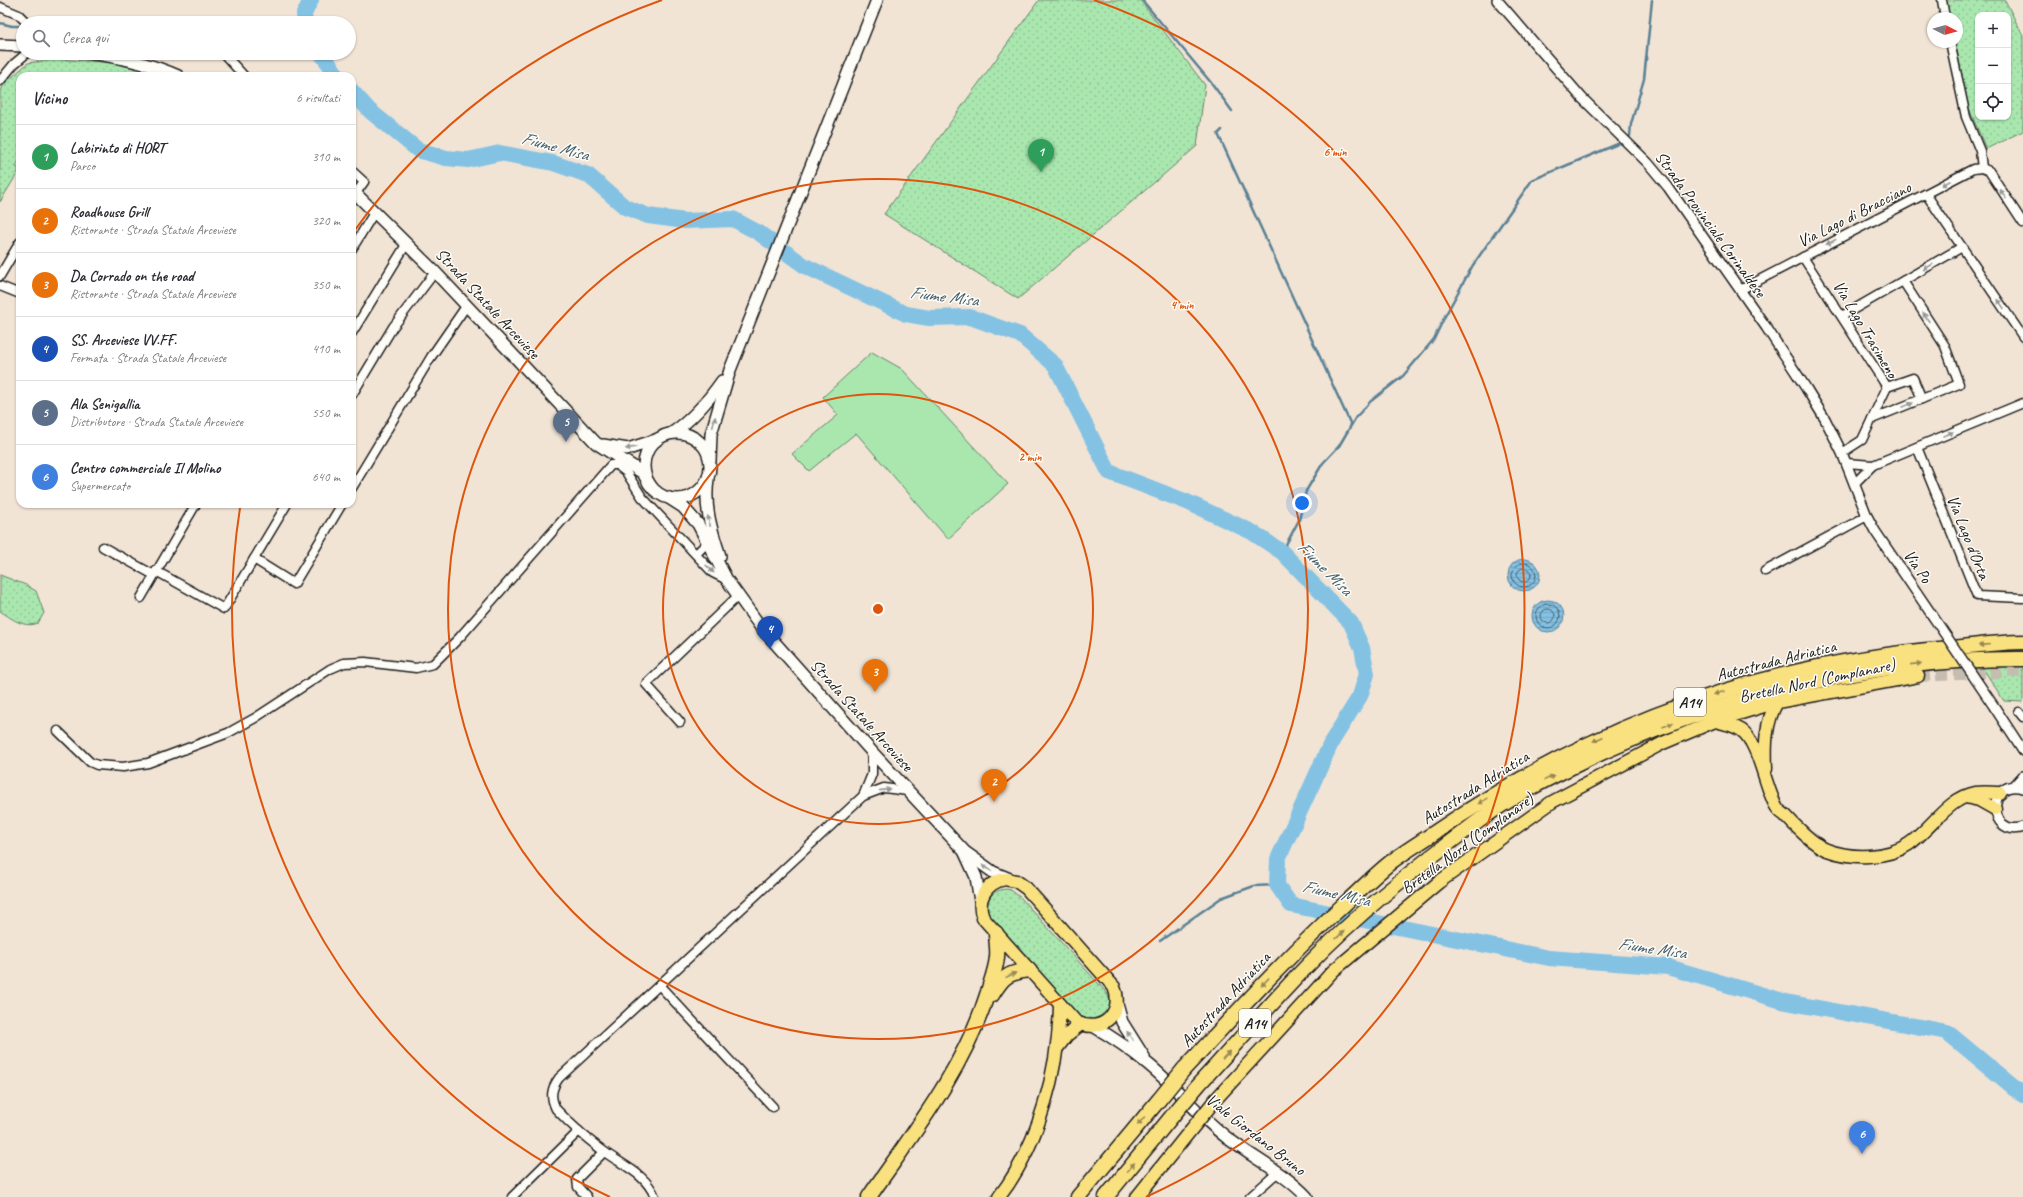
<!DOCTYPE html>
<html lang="it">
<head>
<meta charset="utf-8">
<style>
  :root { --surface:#fff; --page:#f7f7f7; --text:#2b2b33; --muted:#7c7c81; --line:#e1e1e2; --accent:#ea580c }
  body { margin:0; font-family:Caveat,sans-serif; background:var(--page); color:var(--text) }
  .controls { position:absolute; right:12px; top:12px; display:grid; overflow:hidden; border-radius:8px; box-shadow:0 1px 3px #0004 }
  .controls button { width:36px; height:36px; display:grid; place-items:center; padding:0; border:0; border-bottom:1px solid var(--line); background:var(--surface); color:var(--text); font:20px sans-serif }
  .compass { position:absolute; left:1927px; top:12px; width:36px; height:36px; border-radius:50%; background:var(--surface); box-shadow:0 1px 3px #0004; rotate:96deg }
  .you { position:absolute; left:1302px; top:503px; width:14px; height:14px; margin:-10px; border:3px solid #fff; border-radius:50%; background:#1a73e8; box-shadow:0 0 0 6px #1a73e833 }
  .badge { display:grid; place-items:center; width:26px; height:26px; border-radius:50%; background:var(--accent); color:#fff; font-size:13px; font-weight:700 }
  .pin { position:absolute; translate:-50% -33px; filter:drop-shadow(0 1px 2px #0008) }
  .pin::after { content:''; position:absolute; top:21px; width:14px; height:12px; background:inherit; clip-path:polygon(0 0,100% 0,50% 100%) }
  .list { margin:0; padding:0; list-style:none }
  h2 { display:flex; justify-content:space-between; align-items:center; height:52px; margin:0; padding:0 16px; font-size:17px }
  h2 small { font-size:13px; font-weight:400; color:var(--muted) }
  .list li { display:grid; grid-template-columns:26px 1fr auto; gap:12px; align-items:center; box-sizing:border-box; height:64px; padding:0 16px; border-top:1px solid var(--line) }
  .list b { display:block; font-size:15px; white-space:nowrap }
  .list p { margin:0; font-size:13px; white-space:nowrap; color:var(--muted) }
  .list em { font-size:13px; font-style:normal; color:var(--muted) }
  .icon { flex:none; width:22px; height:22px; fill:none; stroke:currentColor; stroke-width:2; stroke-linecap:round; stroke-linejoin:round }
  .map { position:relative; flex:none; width:2023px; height:1197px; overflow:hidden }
  .search { position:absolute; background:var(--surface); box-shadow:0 1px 3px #0004; left:16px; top:16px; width:340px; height:44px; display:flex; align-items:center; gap:10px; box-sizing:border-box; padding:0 14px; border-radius:22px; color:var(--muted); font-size:15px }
  .panel { position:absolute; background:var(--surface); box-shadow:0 1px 3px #0004; left:16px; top:72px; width:340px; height:436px; border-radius:12px }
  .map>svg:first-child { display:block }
  .grass { fill:url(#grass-dots); stroke:#628266; fill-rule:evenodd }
  .garden { fill:#a9e7af; stroke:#628266 }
  .water { fill:url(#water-rules); stroke:#5a8094 }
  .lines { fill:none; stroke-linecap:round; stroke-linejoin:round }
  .shore { stroke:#465e6c; stroke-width:1 }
  .stream { stroke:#5a8094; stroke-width:2.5 }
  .river { stroke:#84c2e4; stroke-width:16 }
  .primary-tunnel { stroke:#c6bcb0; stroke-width:12; stroke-dasharray:12 6; stroke-linecap:butt }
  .minor-casing { stroke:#1c1c1c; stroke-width:11 }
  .tertiary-casing { stroke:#1c1c1c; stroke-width:12 }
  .secondary-casing { stroke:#1c1c1c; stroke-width:14 }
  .primary-casing { stroke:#1c1c1c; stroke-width:15 }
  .motorway-casing { stroke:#1c1c1c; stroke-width:17 }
  .minor { stroke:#fdfcf7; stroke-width:8 }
  .tertiary { stroke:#fdfcf7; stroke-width:9 }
  .secondary { stroke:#fdfcf7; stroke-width:11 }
  .primary { stroke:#fae180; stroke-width:12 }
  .motorway { stroke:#fae180; stroke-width:14 }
  .tertiary-bridge-casing { stroke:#1c1c1c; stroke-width:12; stroke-linecap:butt }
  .primary-bridge-casing { stroke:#1c1c1c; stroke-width:15; stroke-linecap:butt }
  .motorway-bridge-casing { stroke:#1c1c1c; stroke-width:17; stroke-linecap:butt }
  .tertiary-bridge { stroke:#fdfcf7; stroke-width:9 }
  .primary-bridge { stroke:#fae180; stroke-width:12 }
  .motorway-bridge { stroke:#fae180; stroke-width:14 }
  .oneway { fill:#989794 }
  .oneway2 { fill:#968853 }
  .ring { fill:none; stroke:#de560d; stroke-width:2 }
  .labels { text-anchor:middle; stroke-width:3; stroke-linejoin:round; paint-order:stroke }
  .shield { fill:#fdfcf7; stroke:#605f5e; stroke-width:1 }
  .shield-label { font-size:16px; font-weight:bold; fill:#1c1c1c }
  .street-label { font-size:17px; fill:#1c1c1c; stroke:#fdfcf7 }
  .water-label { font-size:18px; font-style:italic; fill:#465e6c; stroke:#fdfcf7 }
  .centre { fill:#de560d; stroke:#fdfcf7; stroke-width:2 }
  .ring-label { font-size:12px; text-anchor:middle; font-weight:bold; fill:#de560d; stroke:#fdfcf7; stroke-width:3; stroke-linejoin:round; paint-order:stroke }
</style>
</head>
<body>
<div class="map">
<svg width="2023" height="1197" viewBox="0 0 2023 1197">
  <defs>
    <pattern id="grass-dots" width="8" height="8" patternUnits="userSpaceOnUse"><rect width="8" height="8" fill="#a9e7af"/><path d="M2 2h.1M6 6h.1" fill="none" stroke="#91c696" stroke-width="1.8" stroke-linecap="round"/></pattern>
    <pattern id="water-rules" width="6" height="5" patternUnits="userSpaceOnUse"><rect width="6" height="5" fill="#84c2e4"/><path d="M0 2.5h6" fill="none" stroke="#71a6c3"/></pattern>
  </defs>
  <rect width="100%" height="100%" fill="#f1e4d5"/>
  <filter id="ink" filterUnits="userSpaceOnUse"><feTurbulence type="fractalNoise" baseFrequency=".025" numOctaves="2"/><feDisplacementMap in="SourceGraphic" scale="8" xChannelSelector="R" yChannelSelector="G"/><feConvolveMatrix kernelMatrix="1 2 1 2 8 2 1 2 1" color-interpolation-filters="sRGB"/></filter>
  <g filter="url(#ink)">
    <!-- grass -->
    <g class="grass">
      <polygon points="1039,0 1140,0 1205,85 1197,146 1018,299 884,214"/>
      <path d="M1946,0H2005L2023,36V131L1986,149L1968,106L1955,42H1957V18H1950ZM1978,15H2008V117H1978Z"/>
      <path d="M56,59C91,62 129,60 161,76H20V160L16,167L20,169L0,202V92L5,83L28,63Z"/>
      <path d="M0,575L26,585L36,591L44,613L38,623C24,629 11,618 0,611Z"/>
      <polygon points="2023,666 2023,702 2004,701 1982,667"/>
      <path d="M1006,889L1011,890L1021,898L1107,993L1111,1004L1106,1017L1084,1023L986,913C988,898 990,891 1006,889Z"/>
    </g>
    <!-- garden -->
    <polygon class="garden" points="872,352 902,369 1008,484 948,539 856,433 809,471 792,454 838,415 823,397"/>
    <!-- water -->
    <g class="water">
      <circle cx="1524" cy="575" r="16"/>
      <circle cx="1548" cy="616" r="16"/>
    </g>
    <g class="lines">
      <!-- shore -->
      <g class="shore">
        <circle cx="1524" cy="575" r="12"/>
        <circle cx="1524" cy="575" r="7"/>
        <circle cx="1548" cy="616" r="12"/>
        <circle cx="1548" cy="616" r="7"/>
      </g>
      <!-- stream -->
      <g class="stream">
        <polyline points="1142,0 1213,85 1232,111"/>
        <polyline points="0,23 12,26 23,26"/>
        <polyline points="54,23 158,20 184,23"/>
        <polyline points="1222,130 1218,134 1351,425"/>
        <polyline points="1630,136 1631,124 1644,79 1652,0"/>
        <polyline points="1282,552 1299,520 1306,491 1323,463 1339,446 1356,417 1371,401 1403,376 1434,339 1445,316 1473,265 1532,180 1620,143"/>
        <polyline points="1160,941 1221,898 1254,886 1277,885"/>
      </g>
      <!-- river -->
      <g class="river">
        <polyline points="305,23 304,14 311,0"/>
        <polyline points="321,53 338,76"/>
        <polyline points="352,91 370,111 418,150 446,158 468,160 500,153 553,163 588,175 625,207 648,216 685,221 733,219 759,233 805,266 906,314 929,318 970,317 1020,335 1055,365 1109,472 1187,502 1252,532 1282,552 1351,623 1362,648 1367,674 1360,696 1332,741 1278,859 1277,885 1291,905 1549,958 1668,967 1786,1002 1947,1032 2023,1095"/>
      </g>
      <!-- primary-tunnel -->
      <polyline class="primary-tunnel" points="1918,676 2023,671"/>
      <!-- minor casing -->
      <g class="minor-casing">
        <g id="minor">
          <polyline points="1942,0 1945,18"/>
          <polyline points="0,7 19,15 27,23"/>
          <polyline points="1950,42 1966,117 1980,151 1982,168"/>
          <polyline points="223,53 244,76"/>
          <polyline points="0,81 14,64 27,53"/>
          <polyline points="1982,168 1989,171 2023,223"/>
          <polyline points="352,171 364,182 356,193"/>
          <polyline points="1926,194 2023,337"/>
          <polyline points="352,249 375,211"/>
          <polyline points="1803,257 1887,387"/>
          <polyline points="0,276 20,242"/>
          <polyline points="0,286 20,294"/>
          <polyline points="1740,290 1973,169 1982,168"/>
          <polyline points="1842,316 1962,247"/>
          <polyline points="352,333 407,243"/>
          <polyline points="1887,387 1913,378 1922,399"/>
          <polyline points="352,395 393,327 435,272"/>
          <polyline points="1872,419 1959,384 1945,346 1903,281"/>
          <polyline points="1917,447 1977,596 2023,598"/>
          <polyline points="1842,453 1862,440 1887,387"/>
          <polyline points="1846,463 1873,465 1854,484"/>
          <polyline points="1873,465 2023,403"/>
          <polyline points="352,488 431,357 467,305"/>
          <polyline points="103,547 154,575"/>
          <polyline points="696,554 711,539"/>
          <polyline points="254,559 294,584 342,504"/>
          <polyline points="156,571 224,609 287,504"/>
          <polyline points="1765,571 1867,516"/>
          <polyline points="141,598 196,504"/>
          <polyline points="2019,712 2023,717"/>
          <polyline points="680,722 646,684 738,596"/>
          <polyline points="58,731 90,762 97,765 123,767 148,763 228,733 255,718 330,669 344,663 365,662 416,668 433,664 460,637 611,465 617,465 626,472 642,497 713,573 727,580"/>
          <polyline points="863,796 872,774 872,752"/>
          <polyline points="659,985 773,1107"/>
          <polyline points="512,1197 579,1131"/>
          <polyline points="587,1197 578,1187 577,1179 604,1152"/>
          <path d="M655,1197C646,1173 621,1165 602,1150C586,1138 570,1124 556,1109C550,1097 551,1089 559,1078L863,796L884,788L908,791"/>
          <polyline points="1250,1197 1278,1172"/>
        </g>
      </g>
      <!-- tertiary casing -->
      <g class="tertiary-casing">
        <g id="tertiary">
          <polyline points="1497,0 1582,98 1648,163 1668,187 1766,327 1806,388 1825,419 1842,453 1867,516 1875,531 1932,615"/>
          <polyline points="1995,708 2023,751"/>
          <polyline points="2014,786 2023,776"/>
          <path d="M2023,788C1985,777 1988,839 2023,827"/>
        </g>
      </g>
      <!-- secondary casing -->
      <g class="secondary-casing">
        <g id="secondary">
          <polyline points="0,45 23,46"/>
          <path d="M88,53C120,57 149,63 178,76"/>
          <polyline points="352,190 435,272 596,443 643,473 650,485"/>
          <path d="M672,433C693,419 708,401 722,381"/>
          <circle cx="677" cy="466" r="33"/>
          <polyline points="603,445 628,449 656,440"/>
          <polyline points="710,461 711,434 730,370 877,0"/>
          <path d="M708,479C704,507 711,529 720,556"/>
          <polyline points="669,498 683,507 698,524 727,580 760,626 872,752 965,852 993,872 1010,879"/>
          <polyline points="965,853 976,877 980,901"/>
          <polyline points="1117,1004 1122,1022 1144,1057"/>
          <path d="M1093,1026C1112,1037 1131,1050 1148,1064C1176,1087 1198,1115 1226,1137C1253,1158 1283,1172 1307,1197"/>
        </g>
      </g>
      <!-- primary casing -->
      <g class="primary-casing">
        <g id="primary">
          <path d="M1715,721C1724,723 1733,725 1741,730C1759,742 1765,787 1776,806C1778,810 1782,813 1785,815C1793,824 1815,846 1827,850C1851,859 1887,859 1909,844C1931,829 1948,798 1976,793C1984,792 1992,793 2000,793"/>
          <path d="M1766,769C1765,746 1765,723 1777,702"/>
          <polyline points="1965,797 1979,800 1995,809"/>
          <path d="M1005,879L1016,881L1026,888L1114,987C1125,1013 1101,1035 1076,1022L983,918C976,900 985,883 1005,879Z"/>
          <polyline points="1058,1047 1067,1035 1081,1024"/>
          <polyline points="1216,1099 1333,971 1439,882 1552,802 1663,743 1715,721 1777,702 1918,676"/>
          <path d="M999,1197C1039,1145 1059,1069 1060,1004"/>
          <polyline points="1137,1197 1190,1131"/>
        </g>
      </g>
      <!-- motorway casing -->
      <g class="motorway-casing">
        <g id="motorway">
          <path d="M992,995C1003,977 1007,973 1029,970"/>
          <path d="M1184,1069C1238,1011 1292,952 1351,898C1364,886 1377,873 1391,862C1407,850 1424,840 1440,829C1594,725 1764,663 1950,648C1974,646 1999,642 2023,642"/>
          <path d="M1199,1084C1236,1044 1272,1002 1310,963C1361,910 1421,863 1480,820C1511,797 1546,779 1580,763C1716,697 1872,658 2023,659"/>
          <path d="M869,1197C914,1132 964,1069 988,992C991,981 996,969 997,957C998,949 996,941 996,933"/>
          <polyline points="1078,1197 1158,1101"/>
          <polyline points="1106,1197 1173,1115"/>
        </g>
      </g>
      <!-- minor -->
      <use href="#minor" class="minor"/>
      <!-- tertiary -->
      <use href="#tertiary" class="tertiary"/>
      <!-- secondary -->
      <use href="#secondary" class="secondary"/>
      <!-- primary -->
      <use href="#primary" class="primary"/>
      <!-- motorway -->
      <use href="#motorway" class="motorway"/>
      <!-- tertiary-bridge casing -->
      <g class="tertiary-bridge-casing">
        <polyline id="tertiary-bridge" points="1932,615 1995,708"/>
      </g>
      <!-- primary-bridge casing -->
      <g class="primary-bridge-casing">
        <polyline id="primary-bridge" points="1190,1131 1216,1099"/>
      </g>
      <!-- motorway-bridge casing -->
      <g class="motorway-bridge-casing">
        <g id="motorway-bridge">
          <polyline points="1158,1101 1184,1069"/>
          <polyline points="1173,1115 1199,1084"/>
        </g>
      </g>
      <!-- tertiary-bridge -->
      <use href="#tertiary-bridge" class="tertiary-bridge"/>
      <!-- primary-bridge -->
      <use href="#primary-bridge" class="primary-bridge"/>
      <!-- motorway-bridge -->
      <use href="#motorway-bridge" class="motorway-bridge"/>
    </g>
    <!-- one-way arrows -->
    <defs><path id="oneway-solid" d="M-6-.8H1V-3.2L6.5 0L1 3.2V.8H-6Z"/></defs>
    <g class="oneway">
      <use href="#oneway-solid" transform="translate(1946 183) rotate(152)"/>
      <use href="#oneway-solid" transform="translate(2003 194) rotate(-123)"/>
      <use href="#oneway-solid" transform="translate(1831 242) rotate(153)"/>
      <use href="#oneway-solid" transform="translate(1928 267) rotate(150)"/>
      <use href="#oneway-solid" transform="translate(2001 304) rotate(-124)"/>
      <use href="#oneway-solid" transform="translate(1926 317) rotate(-123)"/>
      <use href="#oneway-solid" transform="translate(1908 405) rotate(-22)"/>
      <use href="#oneway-solid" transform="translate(714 422) rotate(-76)"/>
      <use href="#oneway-solid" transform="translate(1948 434) rotate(-22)"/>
      <use href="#oneway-solid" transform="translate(631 448) rotate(171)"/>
      <use href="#oneway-solid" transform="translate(709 521) rotate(-104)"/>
      <use href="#oneway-solid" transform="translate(710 569) rotate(44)"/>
      <use href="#oneway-solid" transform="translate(885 790) rotate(-6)"/>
      <use href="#oneway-solid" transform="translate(987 868) rotate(-147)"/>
      <use href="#oneway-solid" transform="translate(1130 1036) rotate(-124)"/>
    </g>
    <g class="oneway2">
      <use href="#oneway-solid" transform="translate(1984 645) rotate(175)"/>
      <use href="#oneway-solid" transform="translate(1916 664) rotate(-6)"/>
      <use href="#oneway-solid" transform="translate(1719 693) rotate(164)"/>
      <use href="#oneway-solid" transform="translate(1668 725) rotate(-19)"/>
      <use href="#oneway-solid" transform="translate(1598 739) rotate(155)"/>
      <use href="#oneway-solid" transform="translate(1549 778) rotate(-26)"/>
      <use href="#oneway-solid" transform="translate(1483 801) rotate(150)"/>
      <use href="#oneway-solid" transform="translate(1340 935) rotate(-43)"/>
      <use href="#oneway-solid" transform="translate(1011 975) rotate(-26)"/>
      <use href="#oneway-solid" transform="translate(1265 982) rotate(133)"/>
      <use href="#oneway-solid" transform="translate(1226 1055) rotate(-47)"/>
      <use href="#oneway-solid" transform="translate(1141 1121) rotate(130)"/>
      <use href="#oneway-solid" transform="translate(1131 1167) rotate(-51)"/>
    </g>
  </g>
  <!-- distance rings -->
  <g class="ring">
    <circle cx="878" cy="609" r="215"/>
    <circle cx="878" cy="609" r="430"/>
    <path d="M610 1197A646 646 0 0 1 240 508M352 234A646 646 0 0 1 662 0M1094 0A646 646 0 0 1 1146 1197"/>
  </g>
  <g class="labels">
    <!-- shield labels -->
    <g class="shield">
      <rect x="1674" y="688" width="32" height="28" rx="3"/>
      <rect x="1239" y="1009" width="32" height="28" rx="3"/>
    </g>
    <g class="shield-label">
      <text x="1690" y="708">A14</text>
      <text x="1255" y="1029">A14</text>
    </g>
    <!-- street labels -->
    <g class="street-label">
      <text transform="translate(1854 214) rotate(-27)" y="6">Via Lago di Bracciano</text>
      <text transform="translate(1711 224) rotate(54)" y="6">Strada Provinciale Corinaldese</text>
      <text transform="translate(488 303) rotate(47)" y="6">Strada Statale Arceviese</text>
      <text transform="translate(1866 329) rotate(59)" y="6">Via Lago Trasimeno</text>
      <text transform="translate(1969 537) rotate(68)" y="6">Via Lago d'Orta</text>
      <text transform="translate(1918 566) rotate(56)" y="6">Via Po</text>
      <text transform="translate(1776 660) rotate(-14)" y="6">Autostrada Adriatica</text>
      <text transform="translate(1817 680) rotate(-12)" y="6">Bretella Nord (Complanare)</text>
      <text transform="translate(862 715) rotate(48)" y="6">Strada Statale Arceviese</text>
      <text transform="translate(1475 787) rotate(-32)" y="6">Autostrada Adriatica</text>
      <text transform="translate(1467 843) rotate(-36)" y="6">Bretella Nord (Complanare)</text>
      <text transform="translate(1225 999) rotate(-47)" y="6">Autostrada Adriatica</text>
      <text transform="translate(1256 1134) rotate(38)" y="6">Viale Giordano Bruno</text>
    </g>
    <!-- water labels -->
    <g class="water-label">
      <text transform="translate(555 146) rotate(15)" y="6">Fiume Misa</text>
      <text transform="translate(944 296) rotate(7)" y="6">Fiume Misa</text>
      <text transform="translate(1325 568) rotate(45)" y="6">Fiume Misa</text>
      <text transform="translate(1336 893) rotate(13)" y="6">Fiume Misa</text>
      <text transform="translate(1652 948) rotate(8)" y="6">Fiume Misa</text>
    </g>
  </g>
  <circle cx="878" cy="609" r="6" class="centre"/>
  <g class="ring-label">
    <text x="1335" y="156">6 min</text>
    <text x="1182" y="309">4 min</text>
    <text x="1030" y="461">2 min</text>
  </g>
</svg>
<div class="controls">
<button>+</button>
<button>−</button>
<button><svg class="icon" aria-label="locate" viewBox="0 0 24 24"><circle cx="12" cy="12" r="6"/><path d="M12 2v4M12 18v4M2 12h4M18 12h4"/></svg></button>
</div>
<svg class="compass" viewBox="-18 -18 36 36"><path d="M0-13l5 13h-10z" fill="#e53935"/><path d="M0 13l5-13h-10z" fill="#7c7c81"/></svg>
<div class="you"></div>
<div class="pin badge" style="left:1041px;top:172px;background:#2e9e5b">1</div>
<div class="pin badge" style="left:994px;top:802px;background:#e8710a">2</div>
<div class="pin badge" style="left:875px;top:692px;background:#e8710a">3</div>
<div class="pin badge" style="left:770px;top:649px;background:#1a4fb4">4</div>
<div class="pin badge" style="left:566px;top:442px;background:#5c6f8a">5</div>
<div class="pin badge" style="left:1862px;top:1154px;background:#3f7fe0">6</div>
<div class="search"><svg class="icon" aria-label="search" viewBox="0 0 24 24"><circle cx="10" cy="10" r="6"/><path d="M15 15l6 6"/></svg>Cerca qui</div>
<section class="panel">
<h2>Vicino<small>6 risultati</small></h2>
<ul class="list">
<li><span class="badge" style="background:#2e9e5b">1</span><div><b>Labirinto di HORT</b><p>Parco</p></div><em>310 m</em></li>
<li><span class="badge" style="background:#e8710a">2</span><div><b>Roadhouse Grill</b><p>Ristorante · Strada Statale Arceviese</p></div><em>320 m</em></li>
<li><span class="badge" style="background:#e8710a">3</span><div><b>Da Corrado on the road</b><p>Ristorante · Strada Statale Arceviese</p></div><em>350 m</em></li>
<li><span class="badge" style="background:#1a4fb4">4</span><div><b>SS. Arceviese VV.FF.</b><p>Fermata · Strada Statale Arceviese</p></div><em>410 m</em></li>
<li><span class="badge" style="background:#5c6f8a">5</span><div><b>Ala Senigallia</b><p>Distributore · Strada Statale Arceviese</p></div><em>550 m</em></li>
<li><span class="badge" style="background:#3f7fe0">6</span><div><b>Centro commerciale Il Molino</b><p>Supermercato</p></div><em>640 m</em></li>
</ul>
</section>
</div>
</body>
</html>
